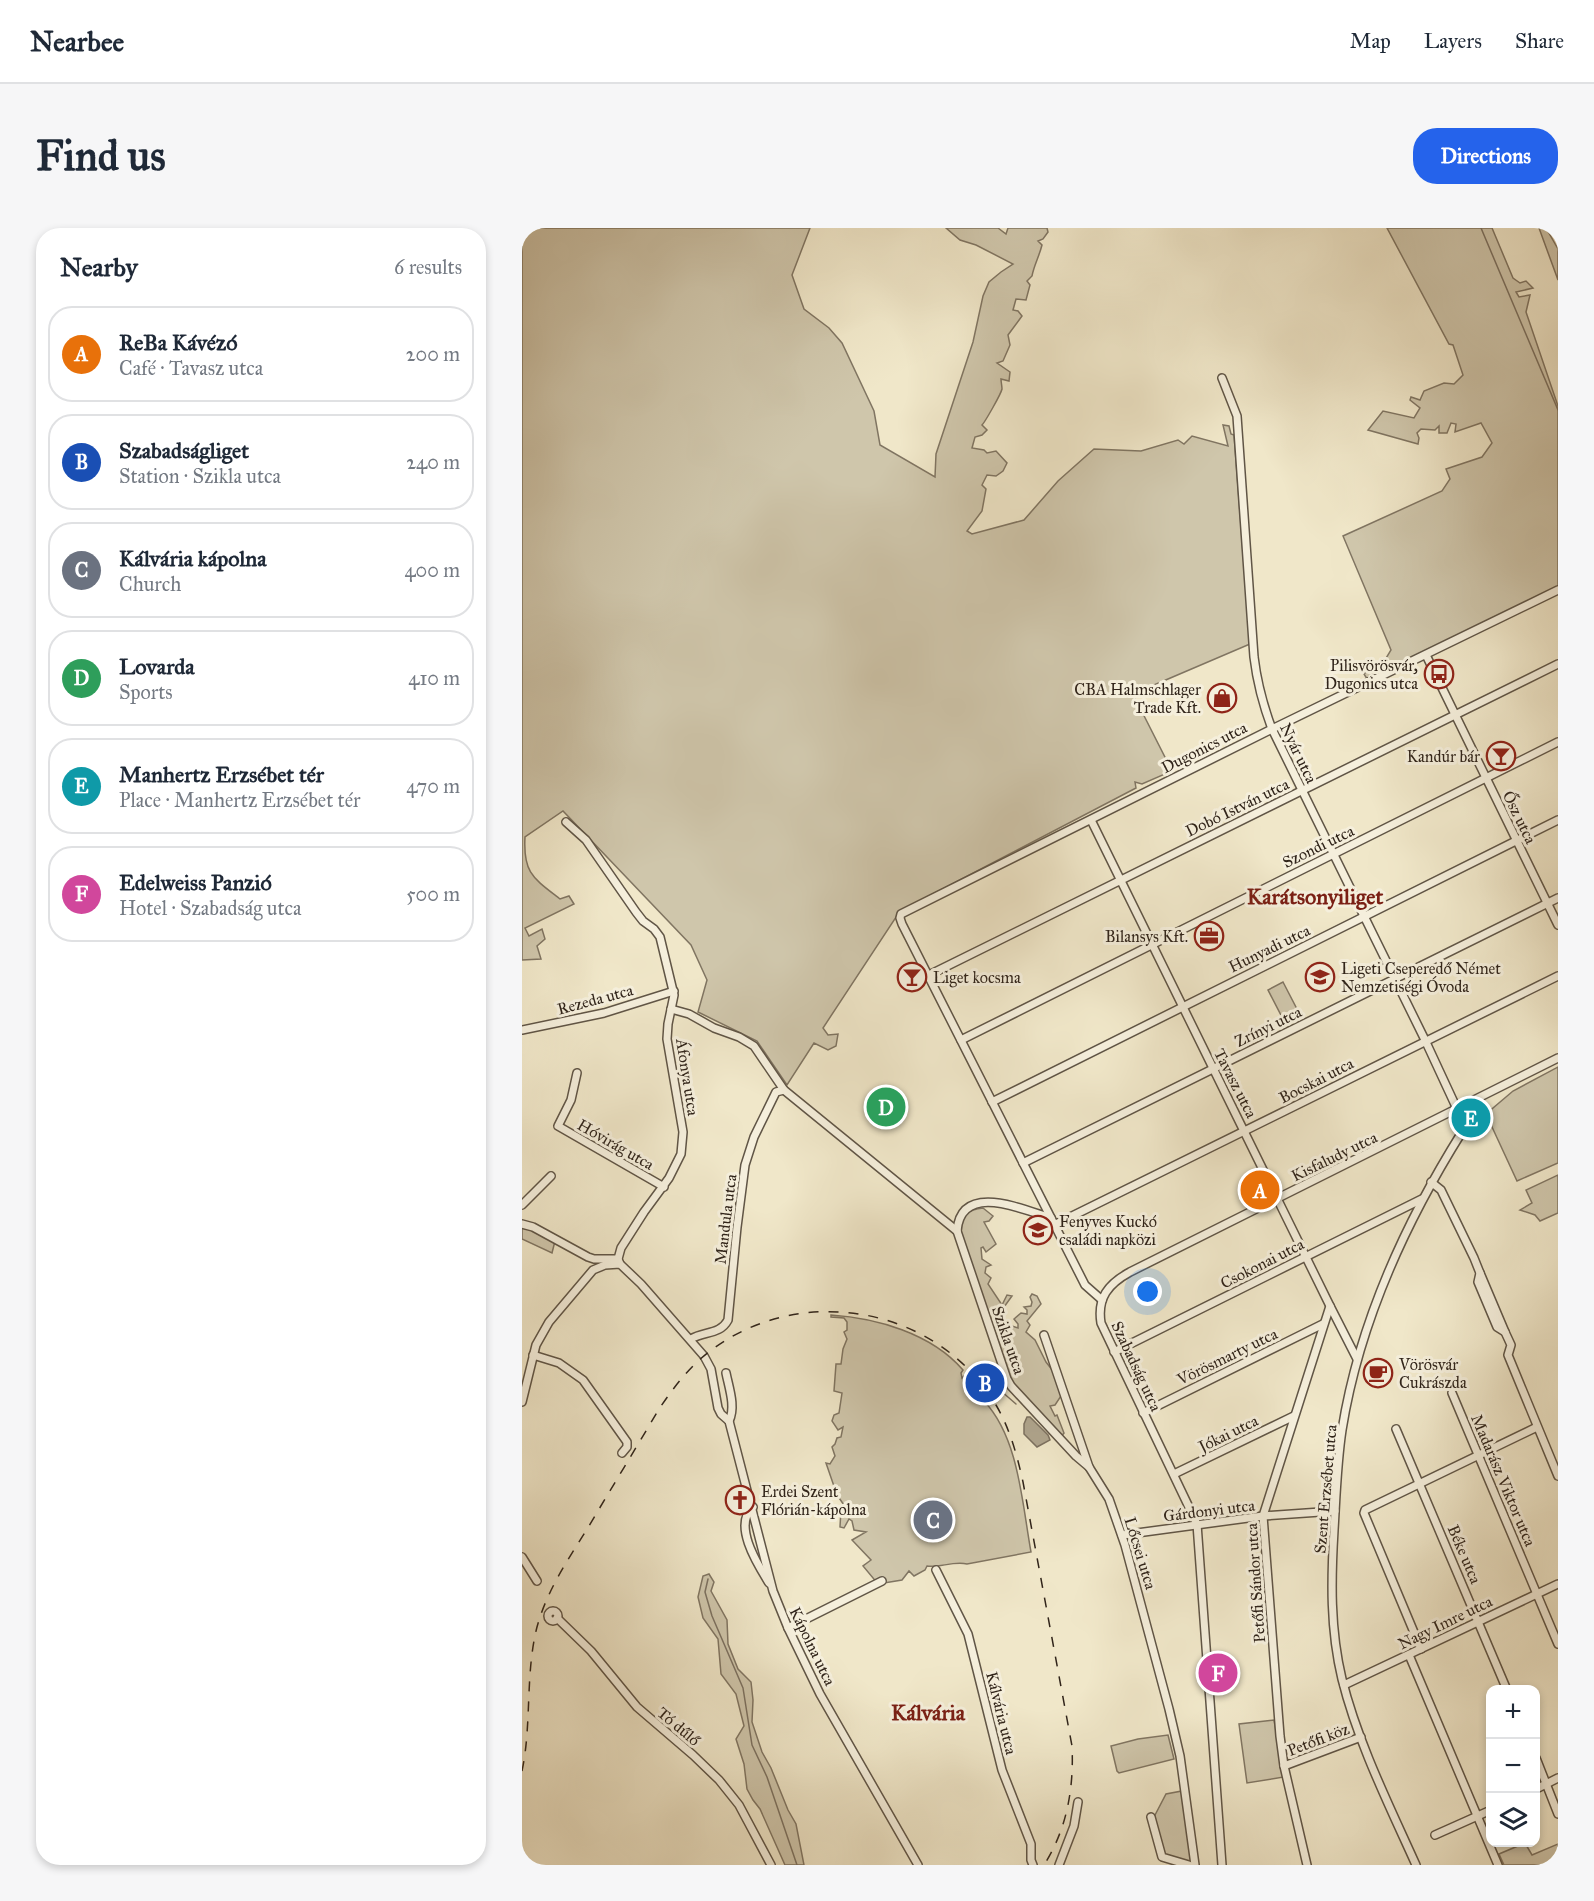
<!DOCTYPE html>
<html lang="en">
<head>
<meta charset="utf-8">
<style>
  :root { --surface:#fff; --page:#f6f6f7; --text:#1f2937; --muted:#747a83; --line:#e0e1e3; --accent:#2563eb }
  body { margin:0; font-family:"IM FELL Great Primer",serif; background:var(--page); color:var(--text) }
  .controls { position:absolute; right:18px; bottom:18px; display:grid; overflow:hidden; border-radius:12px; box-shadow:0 3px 9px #0003 }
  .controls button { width:54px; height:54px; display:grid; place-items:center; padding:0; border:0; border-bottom:2px solid var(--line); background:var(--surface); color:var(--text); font:30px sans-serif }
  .you { position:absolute; left:626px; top:1064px; width:21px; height:21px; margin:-15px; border:4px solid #fff; border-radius:50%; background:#1a73e8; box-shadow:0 0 0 9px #1a73e833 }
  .badge { display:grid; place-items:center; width:39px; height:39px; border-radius:50%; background:var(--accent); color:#fff; font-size:20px; font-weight:700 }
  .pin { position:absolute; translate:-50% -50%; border:3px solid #fff; box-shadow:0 2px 6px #0006 }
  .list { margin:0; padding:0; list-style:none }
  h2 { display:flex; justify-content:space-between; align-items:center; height:78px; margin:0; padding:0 24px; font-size:26px }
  h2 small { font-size:20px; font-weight:400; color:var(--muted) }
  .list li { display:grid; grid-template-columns:39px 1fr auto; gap:18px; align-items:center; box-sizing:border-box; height:96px; margin:0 12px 12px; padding:0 12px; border:2px solid var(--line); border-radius:24px }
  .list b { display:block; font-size:22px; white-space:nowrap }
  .list p { margin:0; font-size:20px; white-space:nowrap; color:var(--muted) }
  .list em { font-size:20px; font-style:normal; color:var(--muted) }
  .icon { flex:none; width:33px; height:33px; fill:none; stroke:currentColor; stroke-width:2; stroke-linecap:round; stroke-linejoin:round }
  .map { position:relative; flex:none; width:1036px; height:1637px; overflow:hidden; border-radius:24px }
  header { display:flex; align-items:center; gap:36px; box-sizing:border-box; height:84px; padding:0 30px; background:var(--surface); border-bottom:2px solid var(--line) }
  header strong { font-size:28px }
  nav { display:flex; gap:33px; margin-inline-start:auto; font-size:21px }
  .intro { display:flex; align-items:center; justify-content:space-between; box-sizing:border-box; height:144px; padding:0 36px }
  h1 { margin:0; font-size:42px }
  .button { padding:15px 27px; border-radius:24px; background:var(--accent); color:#fff; font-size:21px; font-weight:700 }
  main { display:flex; gap:36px; padding:0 36px }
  aside { flex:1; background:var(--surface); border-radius:24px; box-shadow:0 3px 9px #0003 }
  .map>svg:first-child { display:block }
  .green { fill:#cfc6ab; stroke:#807562; stroke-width:1.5 }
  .water { fill:#afa58e; stroke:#7c7160; stroke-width:1.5 }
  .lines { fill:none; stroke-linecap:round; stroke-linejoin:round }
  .stream { stroke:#7c7160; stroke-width:1.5 }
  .minor-casing { stroke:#605546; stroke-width:10 }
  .minor { stroke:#f5efdc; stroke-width:7 }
  .rail { stroke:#30241a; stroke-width:1.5; stroke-dasharray:10 10; stroke-linecap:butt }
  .labels { text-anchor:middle; stroke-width:6; stroke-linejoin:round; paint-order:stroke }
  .poi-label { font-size:16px; fill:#30241a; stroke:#f5efdc; text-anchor:start }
  .street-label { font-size:16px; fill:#30241a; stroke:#f5efdc }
  .district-label { font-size:22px; font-weight:bold; fill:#7a1f14; stroke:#f5efdc }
</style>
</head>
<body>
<header>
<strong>Nearbee</strong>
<nav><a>Map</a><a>Layers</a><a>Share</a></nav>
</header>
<div class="intro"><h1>Find us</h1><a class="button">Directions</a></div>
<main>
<aside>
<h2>Nearby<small>6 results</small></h2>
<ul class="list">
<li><span class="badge" style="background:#e8710a">A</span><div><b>ReBa Kávézó</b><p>Café · Tavasz utca</p></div><em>200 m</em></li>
<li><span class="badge" style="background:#1a4fb4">B</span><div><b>Szabadságliget</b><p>Station · Szikla utca</p></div><em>240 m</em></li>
<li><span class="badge" style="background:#6b7280">C</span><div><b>Kálvária kápolna</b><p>Church</p></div><em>400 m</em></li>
<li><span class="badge" style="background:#2e9e5b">D</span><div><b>Lovarda</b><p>Sports</p></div><em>410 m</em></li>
<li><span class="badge" style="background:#0f9aa8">E</span><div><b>Manhertz Erzsébet tér</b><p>Place · Manhertz Erzsébet tér</p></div><em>470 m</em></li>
<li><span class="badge" style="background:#d1479c">F</span><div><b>Edelweiss Panzió</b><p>Hotel · Szabadság utca</p></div><em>500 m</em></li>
</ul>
</aside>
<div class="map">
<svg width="1036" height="1637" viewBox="0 0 1036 1637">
  <rect width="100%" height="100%" fill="#f0e7c9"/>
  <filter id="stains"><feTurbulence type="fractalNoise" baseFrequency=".00333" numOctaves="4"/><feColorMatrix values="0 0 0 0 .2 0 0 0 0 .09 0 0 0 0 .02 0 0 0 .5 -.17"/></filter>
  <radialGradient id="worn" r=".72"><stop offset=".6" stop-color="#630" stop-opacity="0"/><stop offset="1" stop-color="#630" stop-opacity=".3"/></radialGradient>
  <!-- green -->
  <g class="green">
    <path d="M0,0H288L270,47L282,81L307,100L320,115L352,183L358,217L413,249L414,226L451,114L461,68L467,54L479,44L491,36L454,17L438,12L424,0H476L484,6L486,0H525L526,4L521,11L516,13L520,17C517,29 512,37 510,48L505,53L508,57L504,72L494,71L491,82L496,83L500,88L486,107L488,117L481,133L475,135L488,144L487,153L479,151C479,154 480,158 480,161C479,166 463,194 460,197L465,202L460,207L453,209L450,220L462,222L465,225L474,223L485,235L481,243L474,248L465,247L460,257L464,261L460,283L445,303L450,306L502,292L536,253L572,221L619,223L656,212L662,216L670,208L706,218L701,197L707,198L709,206L712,207L728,416L611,466L650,543L620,556L613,554L614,560L378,683L301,800L306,807L316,806L314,818L306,822L292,815L265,857L235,813L176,784L185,752L169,717L41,583L3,609C1,645 11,650 38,671L47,668L52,676L3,700L7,708L20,701L23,711L15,718L19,731L0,732Z"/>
    <polygon points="865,0 970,0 991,50 998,55 1004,53 1011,60 994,64 997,69 1008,67 1004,84 1036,178 1036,359 845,451 842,446 853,436 863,432 869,422 821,308 920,263 928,251 924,241 960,229 970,215 959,195 933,204 934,196 929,195 925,205 917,205 917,198 913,202 899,201 895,205 897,210 896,216 846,202 861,183 892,190 898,180 888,172 889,169 898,172 902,163 922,155 932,156 941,147 931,117 927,116"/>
    <polygon points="1017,0 1024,0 1036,21 1036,52"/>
    <polygon points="761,754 777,785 762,793 746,762"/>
    <polygon points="1036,839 1036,935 995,953 964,886 991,863"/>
    <polygon points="960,875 964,880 945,908 942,906 944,895 941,886"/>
    <polygon points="1036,947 1036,985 1018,993 1013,987 998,982 1010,975 1004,962"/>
    <path d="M461,980L471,988L467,993L462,994L474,1016L464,1024L461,1019L459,1020L460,1031L469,1037L464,1039L463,1045L469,1050L466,1056L480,1077L485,1067L490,1068L482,1079L481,1091L487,1097L496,1100V1096L492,1091L499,1085L505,1086V1082L502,1079L509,1078L510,1074L508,1069L510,1066L515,1068L519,1076L505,1093L508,1097L504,1104L513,1112L524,1134L531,1143L539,1168L533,1177L528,1178L533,1188L535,1187L542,1205L538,1210L487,1152L437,1004C438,989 447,981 461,980Z"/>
    <polygon points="0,998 11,1000 33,1013 30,1025 0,1011"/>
    <path d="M309,1087C354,1090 409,1105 441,1142L439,1145L440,1150L442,1148L444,1150L446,1147L463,1171L462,1173C497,1210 500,1275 509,1324L445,1336C431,1333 417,1340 405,1338L403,1342L392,1348L387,1343L380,1352L356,1356L341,1338L349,1332L330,1312L344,1304L332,1302L330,1293L327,1291L322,1300L318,1299L319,1281L322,1277L315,1267L304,1235L308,1236L313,1228L310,1219L313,1216L315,1210L319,1209L321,1199L316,1202L310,1193L312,1187L317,1185L320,1165L312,1163L314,1136H319L321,1121L325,1111L322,1104L325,1102V1094L322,1090L309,1089Z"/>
    <polygon points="221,1262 224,1263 229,1279 209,1283 207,1267"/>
    <polygon points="187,1346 192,1354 189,1363 205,1392 206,1416 216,1441 229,1454 231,1472 230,1494 240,1524 249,1540 266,1582 274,1596 282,1637 263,1637 238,1581 231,1572 225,1561 222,1536 214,1511 222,1498 214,1466 199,1446 196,1411 181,1390 176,1369 181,1348"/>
    <polygon points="752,1492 762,1549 725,1555 717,1496"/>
    <polygon points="646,1507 652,1531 597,1545 595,1543 589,1518 616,1511"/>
    <polygon points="660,1563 671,1635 642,1626 632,1589 644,1566"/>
    <polygon points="1003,1615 1010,1627 1036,1616 1036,1637 982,1637 977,1626"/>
  </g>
  <!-- water -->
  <polygon class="water" points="505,1189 508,1189 526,1207 528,1212 515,1219 502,1206 502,1196"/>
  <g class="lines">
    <!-- stream -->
    <g class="stream">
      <polyline points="959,0 1036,182"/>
      <polyline points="476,1163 479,1163 494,1176"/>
      <polyline points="186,1351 183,1364 190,1388 221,1460 230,1517 245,1549 275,1637"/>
    </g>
    <!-- minor casing -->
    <g class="minor-casing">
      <g id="minor">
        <path d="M700,150L715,188L732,429C735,454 741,477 750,501L903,812L942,896L940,904C883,995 837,1095 820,1202C815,1235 814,1269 812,1302C809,1352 808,1401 820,1451C836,1515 867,1577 894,1637"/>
        <polyline points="904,427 1036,697"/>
        <polyline points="569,592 808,1078 835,1131"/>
        <polyline points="44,594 64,612 114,684 121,693 132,701 138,709 152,767 146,796 145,811 161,904 159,926 147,950 122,984 99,1020 96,1031 98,1036"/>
        <polyline points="407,747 1036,436"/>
        <polyline points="149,781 167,786 192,800 217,809 232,818 262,862 435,1003"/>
        <polyline points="0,802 82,785 152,763"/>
        <polyline points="439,812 1036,514"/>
        <polyline points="55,845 49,872 36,898 142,959"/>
        <polyline points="470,874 1036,592"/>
        <polyline points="501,935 1036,670"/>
        <polyline points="909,954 919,962 952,1030 958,1045 956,1054 975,1099 983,1104 989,1117 986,1127 1036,1248"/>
        <polyline points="0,977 29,948"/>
        <path d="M529,990C502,982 439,953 435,1003L485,1151L489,1158L554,1228L567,1239"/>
        <polyline points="0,996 11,999 66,1029 72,1031 96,1031"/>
        <polyline points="532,997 1036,748"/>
        <polyline points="958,1045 983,1104"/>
        <polyline points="580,1072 563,1057 380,696 378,690 379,686 750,501 1036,362"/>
        <polyline points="522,1107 567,1239 587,1271 603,1317 647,1481 658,1528 673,1637"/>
        <path d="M169,1111C182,1103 198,1107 206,1092L215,999L223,937L232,909L254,864L262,862"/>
        <polyline points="592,1124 900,971"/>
        <polyline points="11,1127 37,1135 61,1152 105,1214 105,1219 100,1225"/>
        <path d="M204,1145C207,1160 214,1179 207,1193"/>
        <polyline points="930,1165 1036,1416"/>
        <polyline points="0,1174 14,1117 27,1094 71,1042 83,1037 98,1036 119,1056 182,1128 189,1141 196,1180 199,1186 207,1193 251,1363 266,1400 298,1466 396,1637"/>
        <polyline points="621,1185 801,1096"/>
        <polyline points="874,1201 985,1462"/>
        <polyline points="652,1246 772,1188"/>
        <path d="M231,1279C210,1297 236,1337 247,1355"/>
        <polyline points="600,1307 741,1288 813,1283"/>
        <polyline points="0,1329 15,1353"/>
        <polyline points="414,1342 446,1406 480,1542 509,1616 509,1632 511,1637"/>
        <circle cx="31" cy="1388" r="5"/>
        <polyline points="35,1390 69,1423 115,1479 171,1527 197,1552 217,1577 249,1637"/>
        <polyline points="266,1400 360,1353"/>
        <polyline points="899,1421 842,1285 843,1282 1015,1199"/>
        <polyline points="887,1427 976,1637"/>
        <polyline points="822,1457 1036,1356"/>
        <polyline points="1014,1530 1036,1586"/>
        <polyline points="762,1538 839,1509"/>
        <polyline points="1014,1561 1036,1550"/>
        <polyline points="629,1589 640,1629 667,1637"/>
        <polyline points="913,1607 969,1582"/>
        <polyline points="537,1637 552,1598 556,1574"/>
        <path d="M700,1637L675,1296L579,1095C575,1070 586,1056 608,1044L1036,830"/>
        <polyline points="785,1637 762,1538 758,1508 741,1288 808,1078"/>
      </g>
    </g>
    <!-- minor -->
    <use href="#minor" class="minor"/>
    <!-- rail -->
    <path class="rail" d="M0,1543C10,1496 3,1446 15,1399C25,1362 47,1330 67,1298C90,1259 114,1220 137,1181C152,1159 167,1139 188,1123C279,1054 415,1078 474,1177C488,1201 495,1227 501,1254L550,1518C552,1560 545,1601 522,1637"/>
  </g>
  <!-- icons -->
  <defs>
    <g id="bus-ring" transform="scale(1.5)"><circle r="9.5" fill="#f5efdc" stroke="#8f2418" stroke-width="1.5"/><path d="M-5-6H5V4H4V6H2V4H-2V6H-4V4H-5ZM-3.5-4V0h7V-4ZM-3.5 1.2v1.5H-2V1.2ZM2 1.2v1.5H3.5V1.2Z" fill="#8f2418"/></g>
    <g id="shop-ring" transform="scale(1.5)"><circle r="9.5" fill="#f5efdc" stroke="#8f2418" stroke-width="1.5"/><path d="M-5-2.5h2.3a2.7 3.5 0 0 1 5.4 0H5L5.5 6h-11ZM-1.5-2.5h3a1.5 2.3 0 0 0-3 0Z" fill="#8f2418"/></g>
    <g id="bar-ring" transform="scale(1.5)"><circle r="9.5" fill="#f5efdc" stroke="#8f2418" stroke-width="1.5"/><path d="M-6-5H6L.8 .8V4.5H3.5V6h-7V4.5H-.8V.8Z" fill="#8f2418"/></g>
    <g id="office-ring" transform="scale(1.5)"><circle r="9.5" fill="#f5efdc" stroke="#8f2418" stroke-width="1.5"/><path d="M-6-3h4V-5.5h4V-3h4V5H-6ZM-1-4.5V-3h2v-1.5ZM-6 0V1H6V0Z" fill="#8f2418"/></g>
    <g id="school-ring" transform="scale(1.5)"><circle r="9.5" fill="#f5efdc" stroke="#8f2418" stroke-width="1.5"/><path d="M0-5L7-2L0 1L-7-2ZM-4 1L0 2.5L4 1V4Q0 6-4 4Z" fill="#8f2418"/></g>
    <g id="cafe-ring" transform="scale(1.5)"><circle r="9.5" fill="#f5efdc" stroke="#8f2418" stroke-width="1.5"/><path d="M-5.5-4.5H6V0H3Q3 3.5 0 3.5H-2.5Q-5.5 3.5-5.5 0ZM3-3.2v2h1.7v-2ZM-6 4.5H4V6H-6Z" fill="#8f2418"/></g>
    <g id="church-ring" transform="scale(1.5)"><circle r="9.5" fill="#f5efdc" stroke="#8f2418" stroke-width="1.5"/><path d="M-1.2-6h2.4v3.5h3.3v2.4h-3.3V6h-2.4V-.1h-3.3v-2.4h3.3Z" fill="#8f2418"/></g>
  </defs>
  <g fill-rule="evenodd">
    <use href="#bus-ring" x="917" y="446"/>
    <use href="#shop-ring" x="700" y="470"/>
    <use href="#bar-ring" x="979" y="528"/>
    <use href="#office-ring" x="687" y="708"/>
    <use href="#bar-ring" x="390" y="749"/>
    <use href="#school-ring" x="798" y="749"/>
    <use href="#school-ring" x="516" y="1002"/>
    <use href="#cafe-ring" x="856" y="1145"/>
    <use href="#church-ring" x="218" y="1272"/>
  </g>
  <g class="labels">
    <!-- poi labels -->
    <g class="poi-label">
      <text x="896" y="443" text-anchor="end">Pilisvörösvár,<tspan x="896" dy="18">Dugonics utca</tspan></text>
      <text x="679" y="467" text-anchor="end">CBA Halmschlager<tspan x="679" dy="18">Trade Kft.</tspan></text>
      <text x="958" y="534" text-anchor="end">Kandúr bár</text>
      <text x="666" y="714" text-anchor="end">Bilansys Kft.</text>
      <text x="819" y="746">Ligeti Cseperedő Német<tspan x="819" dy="18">Nemzetiségi Óvoda</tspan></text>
      <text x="411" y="755">Liget kocsma</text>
      <text x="537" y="999">Fenyves Kuckó<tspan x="537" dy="18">családi napközi</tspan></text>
      <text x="877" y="1142">Vörösvár<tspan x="877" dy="18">Cukrászda</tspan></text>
      <text x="239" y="1269">Erdei Szent<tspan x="239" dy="18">Flórián-kápolna</tspan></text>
    </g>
    <!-- street labels -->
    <g class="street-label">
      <text transform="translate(682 519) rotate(-27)" y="6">Dugonics utca</text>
      <text transform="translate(777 525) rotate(64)" y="6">Nyár utca</text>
      <text transform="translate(715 579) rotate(-26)" y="6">Dobó István utca</text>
      <text transform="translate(998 589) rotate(64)" y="6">Ősz utca</text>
      <text transform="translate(796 618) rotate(-26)" y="6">Szondi utca</text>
      <text transform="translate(747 720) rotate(-26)" y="6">Hunyadi utca</text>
      <text transform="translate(73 771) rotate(-15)" y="6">Rezeda utca</text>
      <text transform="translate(746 798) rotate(-26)" y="6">Zrínyi utca</text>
      <text transform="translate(166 849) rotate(81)" y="6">Áfonya utca</text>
      <text transform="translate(794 852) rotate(-27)" y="6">Bocskai utca</text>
      <text transform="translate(714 855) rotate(63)" y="6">Tavasz utca</text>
      <text transform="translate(94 916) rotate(30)" y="6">Hóvirág utca</text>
      <text transform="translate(812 928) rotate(-26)" y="6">Kisfaludy utca</text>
      <text transform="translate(203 991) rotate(-83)" y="6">Mandula utca</text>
      <text transform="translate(740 1035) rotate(-27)" y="6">Csokonai utca</text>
      <text transform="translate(487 1112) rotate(71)" y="6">Szikla utca</text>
      <text transform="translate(705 1128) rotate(-26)" y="6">Vörösmarty utca</text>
      <text transform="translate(615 1138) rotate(65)" y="6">Szabadság utca</text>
      <text transform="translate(706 1205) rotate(-26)" y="6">Jókai utca</text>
      <text transform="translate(982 1252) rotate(67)" y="6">Madarász Viktor utca</text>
      <text transform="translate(803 1261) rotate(-85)" y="6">Szent Erzsébet utca</text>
      <text transform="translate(687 1282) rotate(-7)" y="6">Gárdonyi utca</text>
      <text transform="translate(619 1325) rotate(73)" y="6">Lőcsei utca</text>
      <text transform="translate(943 1326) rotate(67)" y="6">Béke utca</text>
      <text transform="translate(733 1355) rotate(-94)" y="6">Petőfi Sándor utca</text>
      <text transform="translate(923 1394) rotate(-26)" y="6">Nagy Imre utca</text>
      <text transform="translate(291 1418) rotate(64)" y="6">Kápolna utca</text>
      <text transform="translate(480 1485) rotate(76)" y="6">Kálvária utca</text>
      <text transform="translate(157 1498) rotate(40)" y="6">Tó dűlő</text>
      <text transform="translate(796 1511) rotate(-21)" y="6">Petőfi köz</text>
    </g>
    <!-- district labels -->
    <g class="district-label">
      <text x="793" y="676">Karátsonyiliget</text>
      <text x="406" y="1492">Kálvária</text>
    </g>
  </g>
  <rect width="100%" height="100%" filter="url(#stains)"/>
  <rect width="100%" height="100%" fill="url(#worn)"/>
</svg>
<div class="controls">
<button>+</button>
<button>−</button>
<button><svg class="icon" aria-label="layers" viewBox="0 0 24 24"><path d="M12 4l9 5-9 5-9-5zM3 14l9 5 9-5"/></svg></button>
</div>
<div class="you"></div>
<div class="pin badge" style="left:738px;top:962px;background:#e8710a">A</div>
<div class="pin badge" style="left:463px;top:1155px;background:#1a4fb4">B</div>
<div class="pin badge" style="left:411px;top:1292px;background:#6b7280">C</div>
<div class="pin badge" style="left:364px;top:879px;background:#2e9e5b">D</div>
<div class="pin badge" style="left:949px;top:890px;background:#0f9aa8">E</div>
<div class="pin badge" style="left:696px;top:1445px;background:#d1479c">F</div>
</div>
</main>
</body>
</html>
